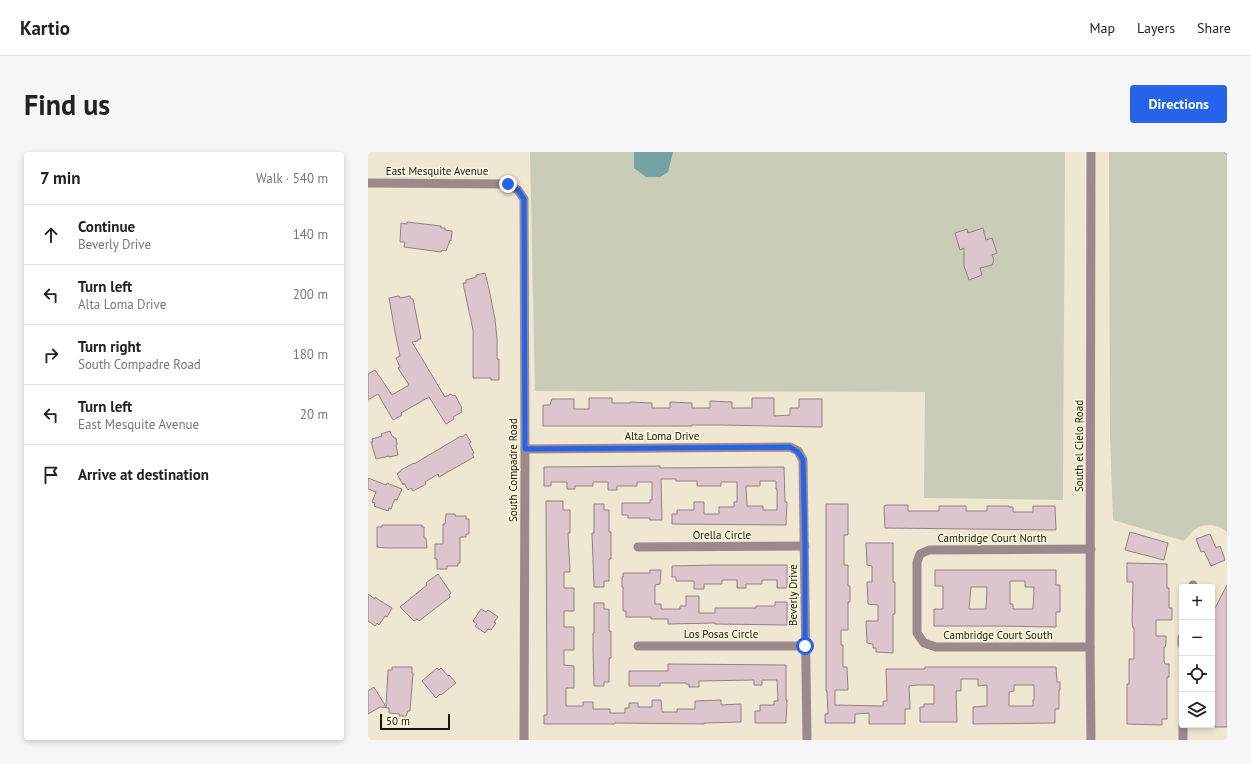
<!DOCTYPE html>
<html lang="en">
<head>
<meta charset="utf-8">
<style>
  :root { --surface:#fff; --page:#f6f6f6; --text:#222; --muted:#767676; --line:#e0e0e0; --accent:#2563eb }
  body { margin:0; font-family:"PT Sans",sans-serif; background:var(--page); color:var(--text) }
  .controls { position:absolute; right:12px; bottom:12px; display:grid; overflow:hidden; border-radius:4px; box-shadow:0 2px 6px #0003 }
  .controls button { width:36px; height:36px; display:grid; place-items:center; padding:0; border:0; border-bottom:1px solid var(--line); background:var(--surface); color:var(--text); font:20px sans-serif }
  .scale { position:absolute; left:12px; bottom:10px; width:70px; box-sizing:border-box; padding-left:4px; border:2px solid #16140c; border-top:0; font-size:11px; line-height:14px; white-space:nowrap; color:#16140c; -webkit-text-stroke:3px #fcf5de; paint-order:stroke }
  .stop { position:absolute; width:12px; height:12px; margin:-9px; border:3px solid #2563eb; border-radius:50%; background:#fff }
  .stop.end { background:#2563eb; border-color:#fff; box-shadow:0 1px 4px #0008 }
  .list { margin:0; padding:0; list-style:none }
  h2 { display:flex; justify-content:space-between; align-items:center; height:52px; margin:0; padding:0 16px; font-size:17px }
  h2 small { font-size:13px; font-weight:400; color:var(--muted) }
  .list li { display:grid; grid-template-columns:26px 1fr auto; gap:12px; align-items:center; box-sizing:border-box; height:60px; padding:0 16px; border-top:1px solid var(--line) }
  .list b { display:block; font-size:15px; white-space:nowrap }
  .list p { margin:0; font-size:13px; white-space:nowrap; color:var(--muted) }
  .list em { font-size:13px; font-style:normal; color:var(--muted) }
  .icon { flex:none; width:22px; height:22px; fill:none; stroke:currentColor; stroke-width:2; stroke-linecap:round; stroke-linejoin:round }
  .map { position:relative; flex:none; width:859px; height:588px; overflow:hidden; border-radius:4px }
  header { display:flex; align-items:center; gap:24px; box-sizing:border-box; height:56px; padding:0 20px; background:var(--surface); border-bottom:1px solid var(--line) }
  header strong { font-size:19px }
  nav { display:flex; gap:22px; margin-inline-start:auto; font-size:14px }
  .intro { display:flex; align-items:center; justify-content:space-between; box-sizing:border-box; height:96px; padding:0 24px }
  h1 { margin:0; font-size:28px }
  .button { padding:10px 18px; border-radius:4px; background:var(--accent); color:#fff; font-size:14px; font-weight:700 }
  main { display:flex; gap:24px; padding:0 24px }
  aside { flex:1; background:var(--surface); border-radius:4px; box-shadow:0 2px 6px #0003 }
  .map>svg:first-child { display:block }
  .green { fill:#c9ccb6 }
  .water { fill:#75a3a4 }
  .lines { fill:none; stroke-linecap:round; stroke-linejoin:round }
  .stream { stroke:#75a3a4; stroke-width:3 }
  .building { fill:#ddc5ce; stroke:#957f87; fill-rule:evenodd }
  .minor { stroke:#9b898b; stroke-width:9 }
  .route { stroke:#2563eb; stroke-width:5 }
  .labels { text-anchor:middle; stroke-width:3; stroke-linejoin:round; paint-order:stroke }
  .street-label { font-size:11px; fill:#16140c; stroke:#fcf5de }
</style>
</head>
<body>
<header>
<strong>Kartio</strong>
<nav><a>Map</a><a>Layers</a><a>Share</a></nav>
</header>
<div class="intro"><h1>Find us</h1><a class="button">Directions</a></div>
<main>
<aside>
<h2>7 min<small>Walk · 540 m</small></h2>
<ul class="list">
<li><svg class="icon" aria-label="ahead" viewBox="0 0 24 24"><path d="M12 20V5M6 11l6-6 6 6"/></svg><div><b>Continue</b><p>Beverly Drive</p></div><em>140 m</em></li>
<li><svg class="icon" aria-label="left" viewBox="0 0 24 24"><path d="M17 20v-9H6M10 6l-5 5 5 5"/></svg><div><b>Turn left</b><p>Alta Loma Drive</p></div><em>200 m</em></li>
<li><svg class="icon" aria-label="right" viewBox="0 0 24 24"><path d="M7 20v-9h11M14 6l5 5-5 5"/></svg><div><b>Turn right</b><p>South Compadre Road</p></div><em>180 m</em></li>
<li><svg class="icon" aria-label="left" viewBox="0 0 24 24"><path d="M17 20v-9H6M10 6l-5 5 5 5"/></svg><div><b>Turn left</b><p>East Mesquite Avenue</p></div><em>20 m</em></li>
<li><svg class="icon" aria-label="arrive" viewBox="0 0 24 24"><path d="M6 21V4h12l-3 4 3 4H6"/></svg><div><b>Arrive at destination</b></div></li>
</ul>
</aside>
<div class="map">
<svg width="859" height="588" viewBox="0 0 859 588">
  <rect width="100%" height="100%" fill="#efe7d1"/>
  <!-- green -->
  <g class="green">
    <polygon points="162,0 697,0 695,348 556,346 557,240 167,239"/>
    <path d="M741,0H859V380C850,372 835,370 825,379C822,382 819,386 816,389L745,368L742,284Z"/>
  </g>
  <!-- water -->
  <polygon class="water" points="266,0 305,0 300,20 292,25 278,25 266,16"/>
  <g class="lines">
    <!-- stream -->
    <polyline class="stream" points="858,0 859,1"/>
  </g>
  <!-- building -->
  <g class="building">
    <polygon points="39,70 73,74 73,76 77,76 77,78 84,79 83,89 82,88 78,99 74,98 73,100 36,95 37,90 32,90 33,71 39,72"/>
    <polygon points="615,76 618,88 624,86 629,101 624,103 626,108 624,113 612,116 614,123 601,128 596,114 596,96 592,98 587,81 599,77 600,81"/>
    <polygon points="117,121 121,137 127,167 129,187 129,207 131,207 131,228 123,228 123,226 105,226 105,178 95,131 98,131 98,128 108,125 108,123"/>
    <polygon points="31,144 32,146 42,144 43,147 45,147 53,187 50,187 50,189 44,190 77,245 83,242 85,244 87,243 94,256 93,257 94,260 85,265 86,267 78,272 61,245 33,261 34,263 25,268 10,242 0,248 0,222 7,218 24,243 41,233 30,216 32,215 28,206 32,204 27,180 21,146"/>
    <polygon points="221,246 244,246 244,251 262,251 262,250 284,251 284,256 302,256 302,250 324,251 324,256 342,256 342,249 364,250 364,256 384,256 384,246 406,246 406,264 422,263 422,256 431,256 431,247 454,247 454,275 353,273 324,273 324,274 175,274 175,253 182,253 184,247 206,247 206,257 221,257"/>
    <polygon points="22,279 24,284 25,284 26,286 28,286 29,293 28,293 30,303 21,305 21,304 8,307 3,290 5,290 4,287 14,284 13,282"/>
    <polygon points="98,282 103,290 101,291 106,301 104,302 106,305 71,325 70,322 57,330 58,332 45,339 43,336 40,338 36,331 35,333 29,322 33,319 33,318 46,311 46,312 93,284 94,285"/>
    <path d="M292,314V316L416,315L417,350H419L418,373L304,372V362H309V358H326V350H336V362H351V355H366V350H369V330H353V334H329V329H308V327H293L294,368H282V366H260V363H254V351H282V348H284V330H269V334H249V338H240V330H225V334H207V337H199V330H183V334H176V315ZM392,329H408V337H409V358H395V354H379L378,334H392Z"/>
    <polygon points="0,326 18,333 19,331 34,337 29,348 27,347 23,357 21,356 20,359 6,354 7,351 4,350 8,340 0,337"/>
    <polygon points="178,349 195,349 195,358 202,358 202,381 200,381 202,420 196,420 196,436 206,436 206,459 196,459 196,475 206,475 206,498 196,498 196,513 206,514 206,536 198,536 198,554 215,554 215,550 225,550 225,557 242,557 242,561 257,561 257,556 261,556 261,551 270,551 270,555 284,555 284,548 293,548 294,560 309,560 309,557 327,557 327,549 353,548 353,553 373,552 373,570 336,571 336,572 247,571 247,572 176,572 176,563 179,563 179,550"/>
    <polygon points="226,352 236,352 236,358 241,358 241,380 243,380 243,407 241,407 241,429 236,429 236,435 226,435 224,381 226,381"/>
    <path d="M458,352H480V383H476V413H480V434H482V450H480V478H473V493H475V515H479L480,538H467V553L515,554V549H519L518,517H557V515H688L689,530H692V538H691V557H687V571L605,572V555L619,554V533L610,534V527H593V539H588L589,570H552V555H556V552H566V533H550L541,534L542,557H537V572H501V561L487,562V571H457V562H460L459,539H458ZM646,533H666V548H665V554H641V540L646,539Z"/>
    <polygon points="518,353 540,353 540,359 571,359 571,354 598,354 598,359 619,359 619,354 641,354 641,355 645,355 645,360 665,360 665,354 687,354 688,378 517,376 516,354"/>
    <polygon points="78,362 87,362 87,364 98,364 98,367 101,367 101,382 98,382 98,385 92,385 92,411 90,411 90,414 79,414 79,417 69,417 69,407 67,407 67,392 75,392 75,372 77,372"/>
    <polygon points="14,373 54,373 54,375 56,375 56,386 58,386 59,396 18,396 9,395 9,375 14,375"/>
    <polygon points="762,380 800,391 796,408 757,398"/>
    <polygon points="842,382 848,396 852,394 857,408 843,414 836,399 833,400 828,387"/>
    <polygon points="498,391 525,391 525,430 527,430 527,462 525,462 525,501 508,500 508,496 505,496 505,492 499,491 498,469 510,469 510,453 500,452 499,430 504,430 504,414 499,413"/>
    <polygon points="759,411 799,412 799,436 801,436 801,456 804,456 804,468 788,468 788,484 798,484 798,492 797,495 796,495 796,509 797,512 801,512 801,525 799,525 799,567 794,567 794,573 759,572 759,532 761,532 761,507 766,507 766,476 765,476 764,470 765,430 759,430"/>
    <polygon points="346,413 419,413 419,436 409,436 409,428 394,428 394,432 378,432 378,436 369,436 369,428 354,428 354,432 336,432 336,437 326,437 326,429 308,429 308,425 304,425 304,414"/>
    <polygon points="282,418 293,418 292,432 287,433 287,452 293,452 293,457 312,457 312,454 318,454 318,444 331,444 331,461 347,461 347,456 388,456 388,454 407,454 407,450 419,450 419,473 347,472 347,471 300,472 300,467 283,467 283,465 258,465 258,459 255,459 255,435 254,435 254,425 255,425 255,421 282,421"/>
    <path d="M567,418H688V433H692V460H688V475L628,474H566V457H575V434H567ZM642,429H657V435H666L665,457H645V452H642ZM603,435H619L618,457H601Z"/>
    <polygon points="70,422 83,441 81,443 82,445 51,469 49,467 46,469 32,455 59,433 58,431"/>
    <polygon points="859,433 859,575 847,575 847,573 844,573 844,457 846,458"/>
    <polygon points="0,442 7,447 7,445 11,448 24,456 19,465 17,464 11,473 9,471 7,474 0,469"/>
    <polygon points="226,451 236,451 236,457 241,457 241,479 243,479 243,506 241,506 241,530 236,530 236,534 226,534 225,496 225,481 226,481"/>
    <polygon points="113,457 118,460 120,458 130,465 126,470 128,471 123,478 120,477 117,481 107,474 109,472 105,469"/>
    <polygon points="300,512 418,513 418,548 419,548 418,571 387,571 387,559 392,559 392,553 406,553 406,549 410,549 409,528 394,528 394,533 386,533 386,528 331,529 331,535 321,535 321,532 318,532 318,531 292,531 292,534 261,534 261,519 300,519"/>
    <polygon points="24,515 44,515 44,521 45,521 42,559 40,559 38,564 31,564 32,562 21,561 21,556 12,555 0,562 0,539 6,535 18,555 20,518 24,518"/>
    <polygon points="69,516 71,518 73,516 80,524 81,523 88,531 73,543 72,542 68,546 54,529"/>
  </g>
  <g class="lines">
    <!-- minor -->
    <g class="minor">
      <polyline points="0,31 139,32 150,38 156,47 157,297 156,588"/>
      <polyline points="157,297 422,295 430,299 435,308 439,588"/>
      <polyline points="270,395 437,394"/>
      <polyline points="825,435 825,433"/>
      <polyline points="814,486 814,492"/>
      <polyline points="270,494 437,494"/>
      <polyline points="722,495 568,495 556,491 549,481 549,410 552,402 561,398 723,397"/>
      <polyline points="723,588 722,495 723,0"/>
      <polyline points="815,588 815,573"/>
    </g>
  </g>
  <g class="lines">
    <!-- route -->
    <polyline class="route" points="140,32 150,38 156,47 157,297 422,295 430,300 435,308 437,394 437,494"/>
  </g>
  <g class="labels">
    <!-- street labels -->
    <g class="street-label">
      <text x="69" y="23">East Mesquite Avenue</text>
      <text x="294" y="288">Alta Loma Drive</text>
      <text transform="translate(711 294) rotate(-90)" y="4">South el Cielo Road</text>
      <text transform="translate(145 318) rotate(-90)" y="4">South Compadre Road</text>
      <text x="354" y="387">Orella Circle</text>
      <text x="624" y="390">Cambridge Court North</text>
      <text transform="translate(425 443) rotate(-90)" y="4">Beverly Drive</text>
      <text x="353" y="486">Los Posas Circle</text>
      <text x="630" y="487">Cambridge Court South</text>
    </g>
  </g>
</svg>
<div class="controls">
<button>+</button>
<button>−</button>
<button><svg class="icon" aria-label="locate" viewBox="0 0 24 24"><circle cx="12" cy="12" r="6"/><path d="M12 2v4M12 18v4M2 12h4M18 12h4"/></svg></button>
<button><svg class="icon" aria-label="layers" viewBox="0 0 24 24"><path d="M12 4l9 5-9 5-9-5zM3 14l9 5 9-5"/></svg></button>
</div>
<div class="scale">50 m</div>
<div class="stop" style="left:437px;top:494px"></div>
<div class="stop end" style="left:140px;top:32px"></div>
</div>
</main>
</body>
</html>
